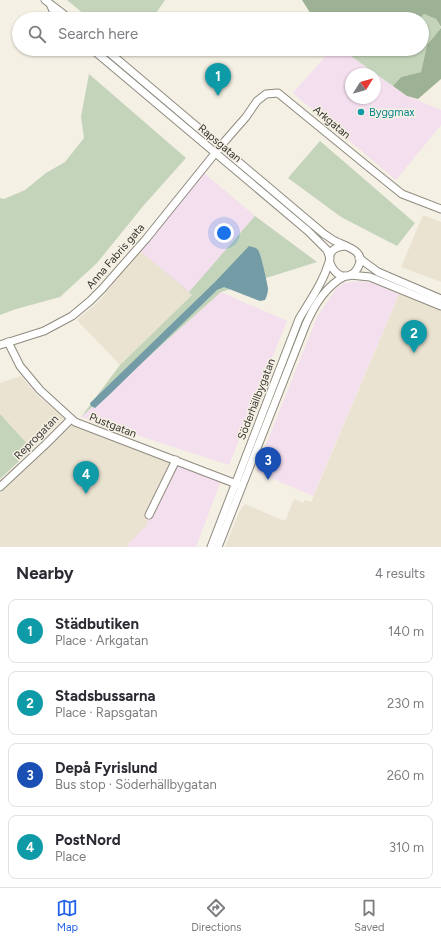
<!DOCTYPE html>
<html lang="en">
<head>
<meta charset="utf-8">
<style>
  :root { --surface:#fff; --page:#f7f7f7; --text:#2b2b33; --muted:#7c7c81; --line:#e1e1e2; --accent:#2563eb }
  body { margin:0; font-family:Figtree,sans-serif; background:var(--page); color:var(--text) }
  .compass { position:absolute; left:345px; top:68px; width:36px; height:36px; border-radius:50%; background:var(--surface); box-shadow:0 1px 3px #0004; rotate:53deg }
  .you { position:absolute; left:224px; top:233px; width:14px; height:14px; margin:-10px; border:3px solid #fff; border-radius:50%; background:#1a73e8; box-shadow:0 0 0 6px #1a73e833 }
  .badge { display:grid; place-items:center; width:26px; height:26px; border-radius:50%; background:var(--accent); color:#fff; font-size:13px; font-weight:700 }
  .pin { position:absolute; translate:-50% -33px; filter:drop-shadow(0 1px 2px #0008) }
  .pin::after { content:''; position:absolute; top:21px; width:14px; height:12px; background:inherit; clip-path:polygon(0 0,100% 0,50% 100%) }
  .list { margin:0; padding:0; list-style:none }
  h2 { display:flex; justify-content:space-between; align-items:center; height:52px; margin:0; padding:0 16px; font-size:17px }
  h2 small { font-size:13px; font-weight:400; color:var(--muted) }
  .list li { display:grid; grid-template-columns:26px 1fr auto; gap:12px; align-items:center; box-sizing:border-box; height:64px; margin:0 8px 8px; padding:0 8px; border:1px solid var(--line); border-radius:8px }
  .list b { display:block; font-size:15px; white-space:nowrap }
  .list p { margin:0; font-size:13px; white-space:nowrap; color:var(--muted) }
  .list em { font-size:13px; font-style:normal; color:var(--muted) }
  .icon { flex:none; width:22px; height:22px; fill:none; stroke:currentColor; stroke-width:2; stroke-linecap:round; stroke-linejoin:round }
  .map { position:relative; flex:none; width:441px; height:547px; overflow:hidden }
  .search { position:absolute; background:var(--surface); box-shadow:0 1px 3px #0004; left:12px; right:12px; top:12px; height:44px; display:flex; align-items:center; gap:10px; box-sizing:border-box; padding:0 14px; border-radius:22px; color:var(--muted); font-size:15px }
  .sheet { height:340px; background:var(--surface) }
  nav { display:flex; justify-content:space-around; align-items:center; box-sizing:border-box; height:56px; border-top:1px solid var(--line); background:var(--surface); font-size:11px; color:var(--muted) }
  nav a { display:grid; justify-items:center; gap:2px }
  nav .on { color:var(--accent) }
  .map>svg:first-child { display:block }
  .commercial { fill:#f4dfee; fill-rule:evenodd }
  .built { fill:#ebe3d1 }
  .green { fill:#c3d4bb }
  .forest { fill:#9db194 }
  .water { fill:#739ca6 }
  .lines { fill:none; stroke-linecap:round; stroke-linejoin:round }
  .minor-casing { stroke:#8e8a7f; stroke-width:9 }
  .minor { stroke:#fff; stroke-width:7 }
  .culture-dot { fill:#0f9aa8; stroke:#f5f0e4; stroke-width:1.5 }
  .labels { text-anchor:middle; stroke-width:3; stroke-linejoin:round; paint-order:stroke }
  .culture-label { font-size:11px; fill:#0d838f; stroke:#f5f0e4; text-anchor:start }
  .street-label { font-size:11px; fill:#363430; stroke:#f5f0e4 }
</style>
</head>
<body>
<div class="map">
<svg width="441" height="547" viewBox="0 0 441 547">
  <rect width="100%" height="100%" fill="#f5f0e4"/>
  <!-- commercial -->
  <g class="commercial">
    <path d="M332,49H341L407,96L441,110V125L396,180L293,93ZM351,74H375V98H351Z"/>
    <polygon points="204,173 255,216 189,292 140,251"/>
    <polygon points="359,281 373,283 399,294 313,496 257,472 257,467 317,317 336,289 344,283"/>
    <polygon points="221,292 287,321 229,465 81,417"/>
    <polygon points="175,463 221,481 196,547 127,547 149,515"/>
  </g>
  <!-- built -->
  <g class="built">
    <polygon points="423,215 441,222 441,282 401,267"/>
    <polygon points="140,251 192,295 120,365 77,320 99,301"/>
    <polygon points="401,290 441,306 441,547 225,547 239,512 245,504 285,521 294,499 303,503 305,500 311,502"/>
    <polygon points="21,376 36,394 64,418 32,449 0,414 0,383"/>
    <polygon points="70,423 175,463 149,515 147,525 128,544 127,547 0,547 0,493"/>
  </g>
  <!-- green -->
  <g class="green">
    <polygon points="67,0 165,0 152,19 90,19"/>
    <polygon points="424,14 436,19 441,28 427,45 421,72 401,77 393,86 341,49 422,49 422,19 419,19"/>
    <polygon points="89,74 186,158 144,205 97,263 60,297 16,309 0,315 0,198 4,199 25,190 46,173 65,162 84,138 81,117"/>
    <polygon points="320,141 415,223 397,246 341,217 288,178"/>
    <polygon points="255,216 317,262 221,292 81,417 120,365 192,295 140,251 189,292"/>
    <polygon points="0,414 32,449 0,479"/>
  </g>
  <!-- forest -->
  <g class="forest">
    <polygon points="302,0 441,0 441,27 436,19 424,14 419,19 314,19"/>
    <polygon points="441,28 441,79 418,99 407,96 393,86 401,77 421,72 427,45"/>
  </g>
  <!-- water -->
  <path class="water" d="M249,246C252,247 256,247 258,250C261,254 267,282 268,288C268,292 267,296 265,300L260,301L224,287L217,290L108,396L95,408L91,406L90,403L215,282Z"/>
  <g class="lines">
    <!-- minor casing -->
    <g class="minor-casing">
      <g id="minor">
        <polyline points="45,0 70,19"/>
        <polyline points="51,6 57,19"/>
        <polyline points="92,49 308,231 327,250 330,258"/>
        <path d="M105,49L324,234C328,236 332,240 337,242C348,247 368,252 357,269C340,294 311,247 346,246"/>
        <polyline points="359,258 378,272 441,299"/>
        <polyline points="350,275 370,277 441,306"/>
        <polyline points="8,342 20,366 40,390 75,422 239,485"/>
        <polyline points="0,345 44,331 72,316 90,301 102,289 146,239 225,141 246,117 257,101 266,94 278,93 366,165 402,194 441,209"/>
        <polyline points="0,487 46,444 71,419"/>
        <polyline points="149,515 176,460"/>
        <path d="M211,547L299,319C310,300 323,283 329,262"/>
        <path d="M218,547L306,324C315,304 326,286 345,276"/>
      </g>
    </g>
    <!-- minor -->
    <use href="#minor" class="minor"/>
  </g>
  <!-- markers -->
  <circle class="culture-dot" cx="361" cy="112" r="4"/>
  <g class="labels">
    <!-- culture labels -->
    <g class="culture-label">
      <text x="369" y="116">Byggmax</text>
    </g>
    <!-- street labels -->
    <g class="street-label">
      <text transform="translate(332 122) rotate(40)" y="4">Arkgatan</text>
      <text transform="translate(220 143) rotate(40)" y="4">Rapsgatan</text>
      <text transform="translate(115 256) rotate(-49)" y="4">Anna Fabris gata</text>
      <text transform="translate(256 399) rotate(-69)" y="4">Söderhällbygatan</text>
      <text transform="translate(113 425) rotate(21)" y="4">Pustgatan</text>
      <text transform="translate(36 437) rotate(-45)" y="4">Reprogatan</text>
    </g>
  </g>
</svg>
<svg class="compass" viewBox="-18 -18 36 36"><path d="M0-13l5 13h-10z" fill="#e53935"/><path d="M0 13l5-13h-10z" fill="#7c7c81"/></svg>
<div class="you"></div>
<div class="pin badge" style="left:218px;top:96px;background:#0f9aa8">1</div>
<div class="pin badge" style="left:414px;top:353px;background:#0f9aa8">2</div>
<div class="pin badge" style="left:268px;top:480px;background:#1a4fb4">3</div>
<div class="pin badge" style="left:86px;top:494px;background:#0f9aa8">4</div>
<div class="search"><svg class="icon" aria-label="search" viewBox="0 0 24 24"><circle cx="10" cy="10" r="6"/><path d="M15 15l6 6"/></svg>Search here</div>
</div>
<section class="sheet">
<h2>Nearby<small>4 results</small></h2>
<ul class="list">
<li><span class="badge" style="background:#0f9aa8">1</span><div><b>Städbutiken</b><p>Place · Arkgatan</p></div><em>140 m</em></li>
<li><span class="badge" style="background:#0f9aa8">2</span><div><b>Stadsbussarna</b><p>Place · Rapsgatan</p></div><em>230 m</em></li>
<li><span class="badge" style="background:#1a4fb4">3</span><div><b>Depå Fyrislund</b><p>Bus stop · Söderhällbygatan</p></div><em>260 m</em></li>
<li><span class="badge" style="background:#0f9aa8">4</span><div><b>PostNord</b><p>Place</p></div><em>310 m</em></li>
</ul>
</section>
<nav>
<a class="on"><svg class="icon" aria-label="map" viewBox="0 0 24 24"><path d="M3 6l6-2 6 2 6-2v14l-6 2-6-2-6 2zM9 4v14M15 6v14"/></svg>Map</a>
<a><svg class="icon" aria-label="directions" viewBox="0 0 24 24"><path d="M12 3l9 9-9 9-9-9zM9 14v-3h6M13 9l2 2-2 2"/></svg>Directions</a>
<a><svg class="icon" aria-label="saved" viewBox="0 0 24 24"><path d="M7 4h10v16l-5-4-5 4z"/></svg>Saved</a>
</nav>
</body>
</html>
